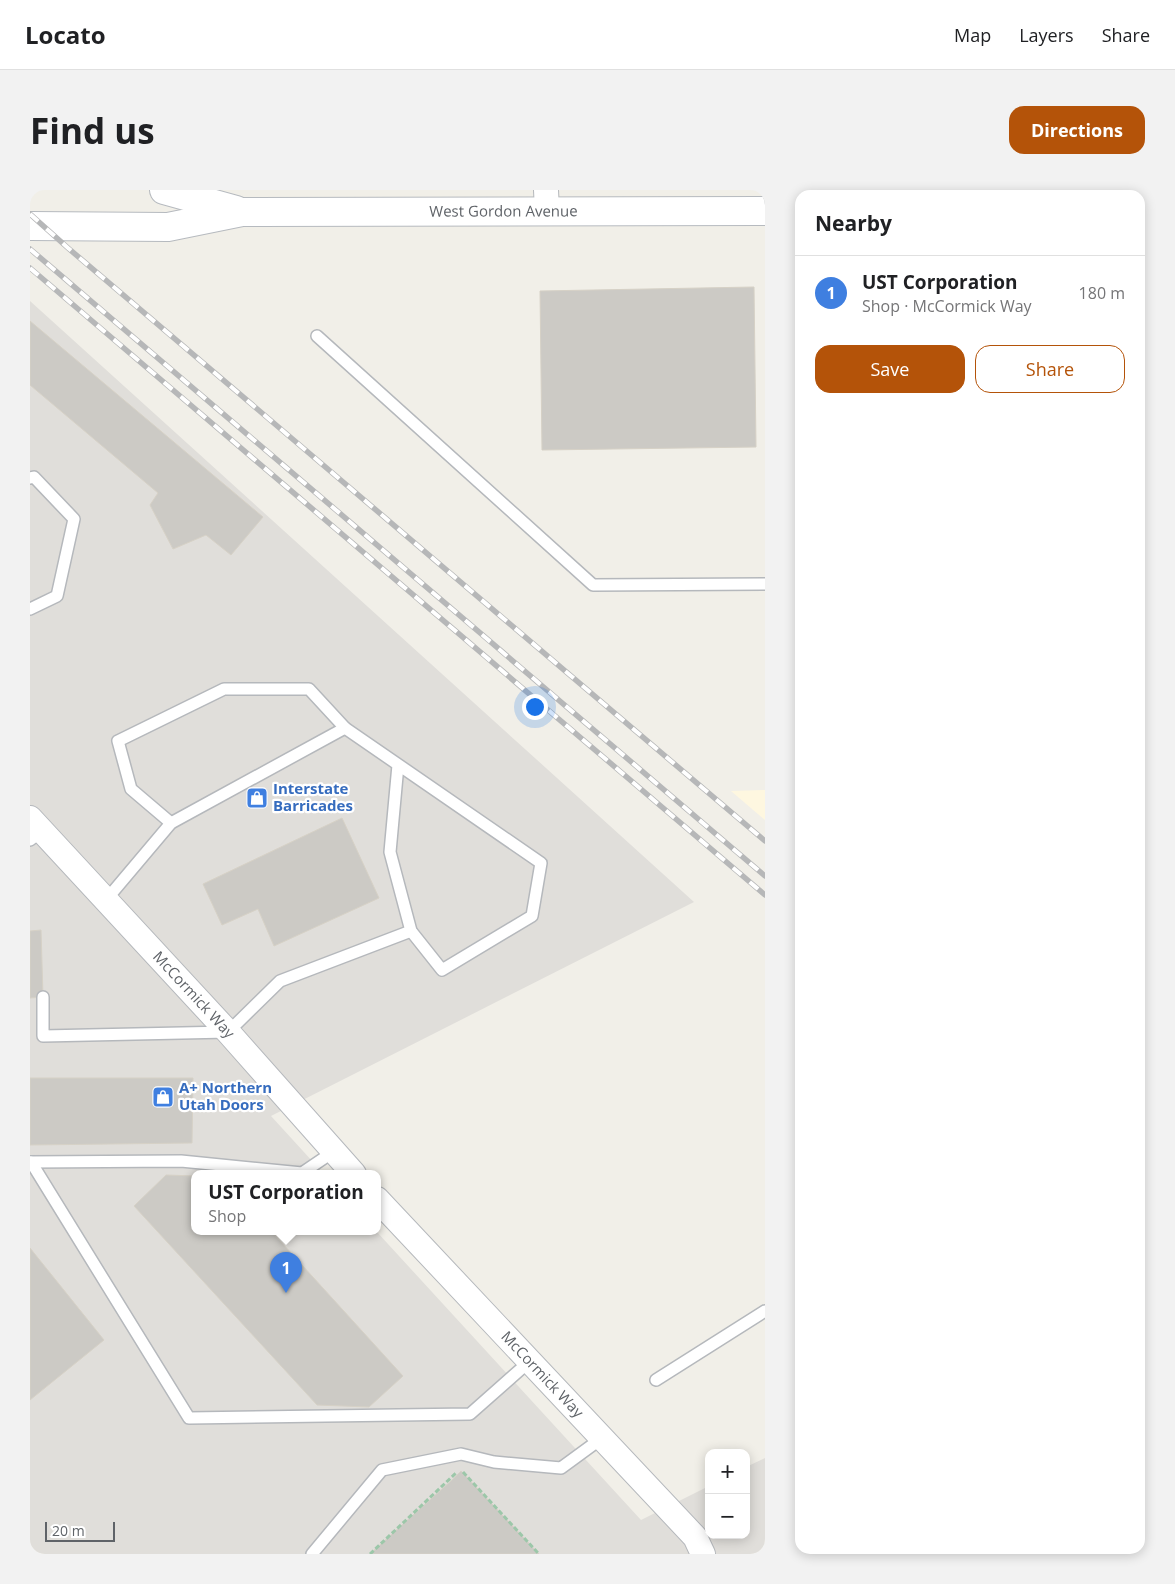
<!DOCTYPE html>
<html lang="en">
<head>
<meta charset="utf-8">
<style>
  :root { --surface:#fff; --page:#f2f2f2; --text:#202124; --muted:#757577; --line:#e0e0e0; --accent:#b45309 }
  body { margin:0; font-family:"Open Sans",sans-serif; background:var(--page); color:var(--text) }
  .controls { position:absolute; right:15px; bottom:15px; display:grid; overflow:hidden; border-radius:10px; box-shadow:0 2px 12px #0003 }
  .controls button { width:45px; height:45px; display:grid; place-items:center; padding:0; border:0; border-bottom:1px solid var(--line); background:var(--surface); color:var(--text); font:25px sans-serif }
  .scale { position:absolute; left:15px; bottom:12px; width:70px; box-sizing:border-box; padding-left:5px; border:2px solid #5f6368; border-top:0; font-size:14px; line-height:18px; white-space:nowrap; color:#5f6368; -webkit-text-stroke:4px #fff; paint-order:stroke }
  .you { position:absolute; left:504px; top:516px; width:18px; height:18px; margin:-12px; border:4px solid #fff; border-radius:50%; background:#1a73e8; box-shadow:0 0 0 8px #1a73e833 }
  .badge { display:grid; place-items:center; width:32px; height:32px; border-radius:50%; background:var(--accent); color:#fff; font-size:16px; font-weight:700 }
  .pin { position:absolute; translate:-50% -41px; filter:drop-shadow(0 1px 2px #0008) }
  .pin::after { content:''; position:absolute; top:26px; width:18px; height:15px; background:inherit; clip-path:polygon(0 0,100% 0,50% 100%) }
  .popup { position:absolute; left:161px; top:980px; width:190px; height:65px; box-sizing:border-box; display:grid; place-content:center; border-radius:10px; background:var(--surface); filter:drop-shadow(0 1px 4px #0005); font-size:16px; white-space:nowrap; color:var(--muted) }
  .popup b { font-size:19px; color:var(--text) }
  .popup::after { content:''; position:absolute; left:50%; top:100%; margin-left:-10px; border:10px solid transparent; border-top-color:var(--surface) }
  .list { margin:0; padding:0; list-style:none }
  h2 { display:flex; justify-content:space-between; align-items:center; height:65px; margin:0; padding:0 20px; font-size:21px }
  h2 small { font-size:16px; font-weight:400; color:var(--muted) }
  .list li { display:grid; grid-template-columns:32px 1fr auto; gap:15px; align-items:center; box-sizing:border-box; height:75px; padding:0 20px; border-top:1px solid var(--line) }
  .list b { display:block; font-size:19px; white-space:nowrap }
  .list p { margin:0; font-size:16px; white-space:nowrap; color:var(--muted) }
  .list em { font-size:16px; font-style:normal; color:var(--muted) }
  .actions { display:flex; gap:10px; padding:15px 20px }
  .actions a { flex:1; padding:11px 0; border:1px solid var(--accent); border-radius:15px; text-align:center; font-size:18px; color:var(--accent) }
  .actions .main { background:var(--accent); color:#fff }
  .map { position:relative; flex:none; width:735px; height:1364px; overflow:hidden; border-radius:15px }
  header { display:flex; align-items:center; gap:30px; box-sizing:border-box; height:70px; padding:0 25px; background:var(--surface); border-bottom:1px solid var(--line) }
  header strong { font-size:24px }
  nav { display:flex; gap:28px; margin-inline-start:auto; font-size:18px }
  .intro { display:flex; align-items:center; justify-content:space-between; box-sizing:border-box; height:120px; padding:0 30px }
  h1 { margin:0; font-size:35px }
  .button { padding:12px 22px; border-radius:15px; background:var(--accent); color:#fff; font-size:18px; font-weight:700 }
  main { display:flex; gap:30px; padding:0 30px }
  aside { flex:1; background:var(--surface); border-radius:15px; box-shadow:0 2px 12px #0003 }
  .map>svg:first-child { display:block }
  .commercial { fill:#fef7e0 }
  .industrial { fill:#e0deda }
  .building { fill:#cccac5; stroke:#d6d1c6 }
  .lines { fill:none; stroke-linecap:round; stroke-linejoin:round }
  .service-casing { stroke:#b5b8bc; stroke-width:14 }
  .minor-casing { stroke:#b5b8bc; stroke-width:26 }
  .secondary-casing { stroke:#b6babf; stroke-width:30 }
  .path { stroke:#9cc7a9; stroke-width:3; stroke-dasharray:5 2.5; stroke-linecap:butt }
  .service { stroke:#fff; stroke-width:11 }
  .minor { stroke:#fff; stroke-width:24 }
  .secondary { stroke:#fff; stroke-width:28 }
  .rail-casing { stroke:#b6b7b8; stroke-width:5.5 }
  .rail { stroke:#fff; stroke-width:4; stroke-dasharray:11; stroke-linecap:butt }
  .labels { text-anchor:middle; stroke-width:4.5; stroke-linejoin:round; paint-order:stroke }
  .street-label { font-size:15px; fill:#5f6368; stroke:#fff }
  .shop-label { font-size:15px; font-weight:bold; fill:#366cbe; stroke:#fff; text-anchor:start }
</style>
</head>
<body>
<header>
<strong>Locato</strong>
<nav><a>Map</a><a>Layers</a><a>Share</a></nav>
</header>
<div class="intro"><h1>Find us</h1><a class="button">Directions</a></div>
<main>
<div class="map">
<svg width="735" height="1364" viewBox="0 0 735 1364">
  <rect width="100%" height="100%" fill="#f1efe8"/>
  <!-- commercial -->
  <polygon class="commercial" points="735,600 735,630 701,601"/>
  <!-- industrial -->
  <polygon class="industrial" points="0,111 664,712 241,926 294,984 165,984 165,1042 347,1042 611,1330 679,1296 679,1345 716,1345 716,1277 735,1268 735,1364 0,1364"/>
  <!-- building -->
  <g class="building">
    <polygon points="724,97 726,257 512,260 510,101"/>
    <polygon points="0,131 233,327 201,365 176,345 143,359 120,315 128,303 0,195"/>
    <polygon points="312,628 349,708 244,756 228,719 192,735 173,694"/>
    <polygon points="11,740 13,807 0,808 0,741"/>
    <polygon points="0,888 163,888 162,953 0,955"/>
    <polygon points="136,985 165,986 165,1042 242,1042 373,1186 339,1217 287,1215 104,1016"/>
    <polygon points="0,1058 74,1150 0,1210"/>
    <polygon points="431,1281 509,1364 340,1364 423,1289"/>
  </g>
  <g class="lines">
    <!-- service casing -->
    <g class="service-casing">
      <g id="service">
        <polyline points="287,146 563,395 735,394"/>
        <polyline points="0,288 4,287 44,329 27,406 0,419"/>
        <polyline points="141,633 101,599 88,551 194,499 279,499 315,538 511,673 502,726 412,780 381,741 360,662 368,575"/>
        <polyline points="0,650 12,641"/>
        <polyline points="76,710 141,633 315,538"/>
        <polyline points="13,807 13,846 198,842 250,791 381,741"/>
        <polyline points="0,972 151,971 272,983 303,962"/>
        <polyline points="1,972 159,1228 440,1224 500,1171"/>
        <polyline points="626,1190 735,1121"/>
        <polyline points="282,1364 352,1280 431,1264 464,1272 531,1278 572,1248"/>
      </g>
    </g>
    <!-- minor casing -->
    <g class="minor-casing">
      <g id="minor">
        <polyline points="516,0 517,21"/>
        <path id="s1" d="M0,628L198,842L324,984"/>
        <path id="s2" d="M347,1009L665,1347L673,1364"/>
      </g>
    </g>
    <!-- secondary casing -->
    <g class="secondary-casing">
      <g id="secondary">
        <polyline points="134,0 206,20"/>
        <path id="s3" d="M0,36L138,37L212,22L735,21"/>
      </g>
    </g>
    <!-- path -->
    <g class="path">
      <polyline points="433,1282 509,1364"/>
      <polyline points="340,1364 426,1283"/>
    </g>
    <!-- service -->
    <use href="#service" class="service"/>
    <!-- minor -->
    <use href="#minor" class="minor"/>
    <!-- secondary -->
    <use href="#secondary" class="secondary"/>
    <!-- rail casing -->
    <g class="rail-casing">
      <g id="rail">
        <polyline points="0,24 38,58 735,651"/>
        <polyline points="0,59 735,686"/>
        <polyline points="0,78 735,705"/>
      </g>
    </g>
    <!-- rail -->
    <use href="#rail" class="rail"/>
  </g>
  <!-- icons -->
  <defs>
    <g id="shop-square" transform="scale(1.125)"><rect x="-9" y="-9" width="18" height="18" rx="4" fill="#3f7fe0" stroke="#fff"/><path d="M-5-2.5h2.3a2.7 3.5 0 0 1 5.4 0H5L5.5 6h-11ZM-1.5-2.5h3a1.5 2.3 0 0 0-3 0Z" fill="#fff"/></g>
  </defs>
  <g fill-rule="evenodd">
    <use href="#shop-square" x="227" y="608"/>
    <use href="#shop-square" x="133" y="907"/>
  </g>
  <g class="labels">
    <!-- street labels -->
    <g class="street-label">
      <text dy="5" stroke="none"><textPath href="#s3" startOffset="475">West Gordon Avenue</textPath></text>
      <text dy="5" stroke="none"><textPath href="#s1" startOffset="241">McCormick Way</textPath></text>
      <text dy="5" stroke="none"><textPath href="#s2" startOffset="241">McCormick Way</textPath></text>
    </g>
    <!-- shop labels -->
    <g class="shop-label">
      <text x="243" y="604">Interstate<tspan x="243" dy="17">Barricades</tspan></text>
      <text x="149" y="903">A+ Northern<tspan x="149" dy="17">Utah Doors</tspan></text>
    </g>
  </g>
</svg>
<div class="controls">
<button>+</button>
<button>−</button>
</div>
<div class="scale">20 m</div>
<div class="you"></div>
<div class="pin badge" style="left:256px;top:1103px;background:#3f7fe0">1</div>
<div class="popup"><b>UST Corporation</b>Shop</div>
</div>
<aside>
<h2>Nearby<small></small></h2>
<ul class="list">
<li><span class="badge" style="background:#3f7fe0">1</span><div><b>UST Corporation</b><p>Shop · McCormick Way</p></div><em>180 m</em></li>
</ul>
<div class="actions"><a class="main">Save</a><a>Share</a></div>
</aside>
</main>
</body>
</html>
